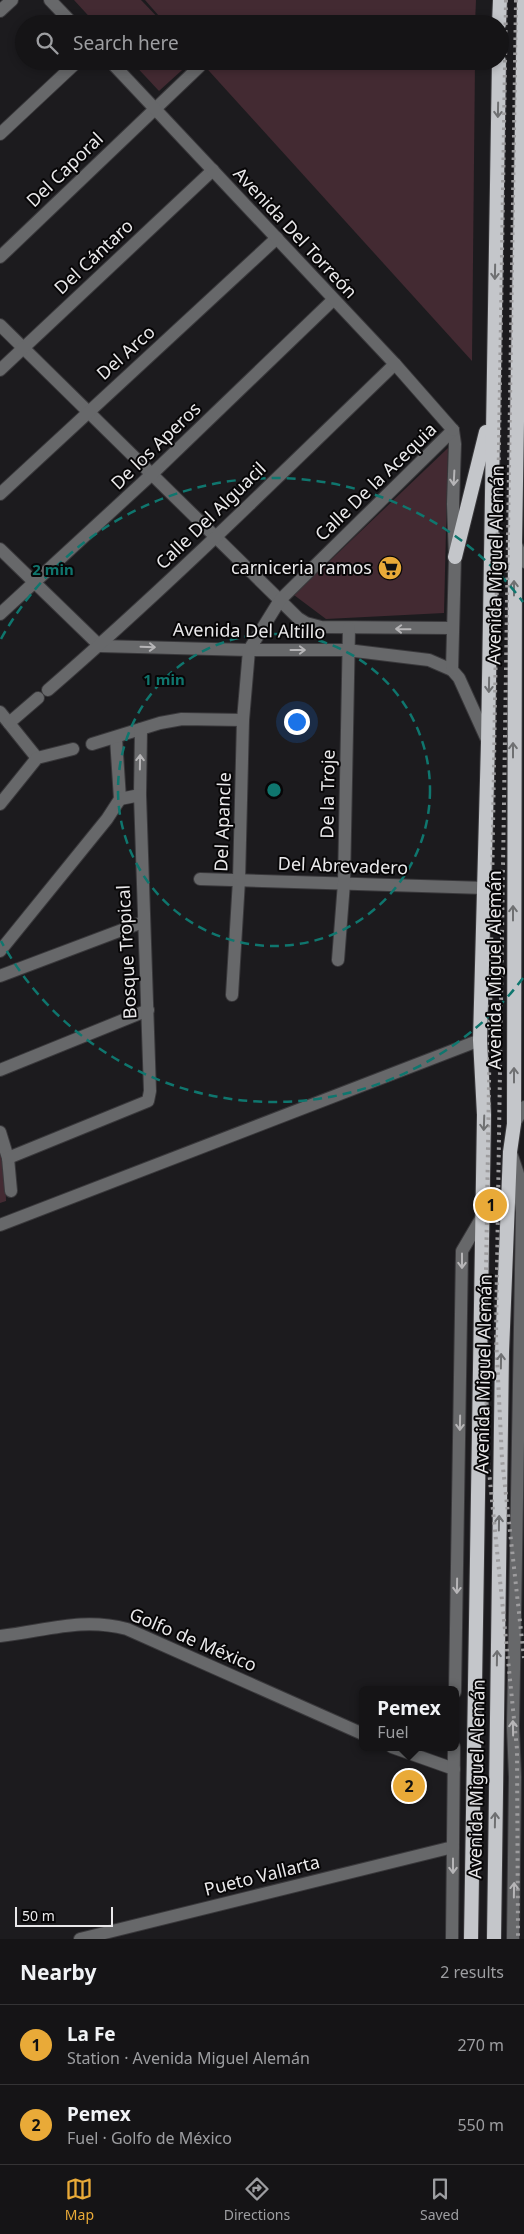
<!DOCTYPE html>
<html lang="en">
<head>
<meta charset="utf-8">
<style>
  :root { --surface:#151416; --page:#222123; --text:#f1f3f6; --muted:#9d9ea1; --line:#343335; --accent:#e9aa38 }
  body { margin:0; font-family:"Noto Sans",sans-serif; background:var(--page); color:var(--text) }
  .scale { position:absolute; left:15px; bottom:12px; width:98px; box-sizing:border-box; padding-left:5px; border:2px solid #eae9eb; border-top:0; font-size:14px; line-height:18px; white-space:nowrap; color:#eae9eb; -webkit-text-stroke:4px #070607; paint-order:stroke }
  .you { position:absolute; left:296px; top:721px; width:18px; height:18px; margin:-12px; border:4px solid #fff; border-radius:50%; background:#1a73e8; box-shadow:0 0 0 8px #1a73e833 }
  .badge { display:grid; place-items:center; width:32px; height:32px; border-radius:50%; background:var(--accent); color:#111; font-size:16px; font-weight:700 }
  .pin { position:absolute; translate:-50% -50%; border:2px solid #fff; box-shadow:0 1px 5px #0006 }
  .popup { position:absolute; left:359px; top:1686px; width:100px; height:65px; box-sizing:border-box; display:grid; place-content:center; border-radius:8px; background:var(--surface); filter:drop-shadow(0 1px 4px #0005); font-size:16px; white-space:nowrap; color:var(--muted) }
  .popup b { font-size:19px; color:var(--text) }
  .popup::after { content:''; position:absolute; left:50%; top:100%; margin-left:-10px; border:10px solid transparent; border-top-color:var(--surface) }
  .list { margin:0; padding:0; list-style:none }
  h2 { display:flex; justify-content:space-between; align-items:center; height:65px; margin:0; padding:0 20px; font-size:21px }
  h2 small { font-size:16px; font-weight:400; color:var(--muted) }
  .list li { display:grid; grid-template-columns:32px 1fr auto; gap:15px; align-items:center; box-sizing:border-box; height:80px; padding:0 20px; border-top:1px solid var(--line) }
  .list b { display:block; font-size:19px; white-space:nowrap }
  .list p { margin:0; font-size:16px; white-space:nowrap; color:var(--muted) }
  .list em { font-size:16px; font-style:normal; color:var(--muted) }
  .icon { flex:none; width:28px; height:28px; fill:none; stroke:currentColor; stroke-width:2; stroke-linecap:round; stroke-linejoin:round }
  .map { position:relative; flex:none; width:524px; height:1939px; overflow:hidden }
  .search { position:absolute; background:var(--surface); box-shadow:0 2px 8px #0003; left:15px; right:15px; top:15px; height:55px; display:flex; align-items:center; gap:12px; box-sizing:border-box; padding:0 18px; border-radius:28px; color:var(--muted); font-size:19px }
  .sheet { height:225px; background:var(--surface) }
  nav { display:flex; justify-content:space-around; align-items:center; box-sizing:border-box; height:70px; border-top:1px solid var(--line); background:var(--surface); font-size:14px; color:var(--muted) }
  nav a { display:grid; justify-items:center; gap:2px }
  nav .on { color:var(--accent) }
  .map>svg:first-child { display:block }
  .green { fill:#432a32 }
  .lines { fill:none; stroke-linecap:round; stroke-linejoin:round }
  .minor-casing { stroke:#39383b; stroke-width:14 }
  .tertiary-casing { stroke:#39383b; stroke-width:14 }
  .trunk-casing { stroke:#39383b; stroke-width:16 }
  .minor { stroke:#67686a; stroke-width:12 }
  .tertiary { stroke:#67686a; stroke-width:12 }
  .trunk { stroke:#c4c6ca; stroke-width:14 }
  .rail { stroke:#9d9c9e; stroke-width:4; stroke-dasharray:2.5 5; stroke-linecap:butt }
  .oneway { stroke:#6f7072 }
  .oneway2 { stroke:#b6b5b7 }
  .ring { fill:none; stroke:#0f766e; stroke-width:2.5; stroke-dasharray:9 6 }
  .labels { text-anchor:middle; stroke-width:4; stroke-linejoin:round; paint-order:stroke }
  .street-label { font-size:18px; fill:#eae9eb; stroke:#070607 }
  .poi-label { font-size:18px; fill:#eae9eb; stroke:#070607; text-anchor:end }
  .centre { fill:#0f766e; stroke:#070607; stroke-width:2.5 }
  .ring-label { font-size:15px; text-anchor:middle; font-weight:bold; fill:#0f766e; stroke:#070607; stroke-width:4; stroke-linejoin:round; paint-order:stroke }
</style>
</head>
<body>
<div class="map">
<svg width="524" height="1939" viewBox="0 0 524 1939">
  <rect width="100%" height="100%" fill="#1c1b1e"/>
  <!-- green -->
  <g class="green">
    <polygon points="74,0 141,0 164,24 96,24"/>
    <polygon points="145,0 476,0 475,24 166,24"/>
    <polygon points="131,61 192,61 159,91"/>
    <polygon points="200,61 475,61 472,361"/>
    <polygon points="448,448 444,613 326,619 294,595"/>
    <polygon points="0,1150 5,1162 6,1201 0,1203"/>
  </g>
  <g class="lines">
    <!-- minor casing -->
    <g class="minor-casing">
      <g id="minor">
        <polyline points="0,11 12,0"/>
        <polyline points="0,134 78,61"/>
        <polyline points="0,257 199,67"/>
        <polyline points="0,325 298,618 306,623 321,627 452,628"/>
        <polyline points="0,370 213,170"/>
        <polyline points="0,494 277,238"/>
        <polyline points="515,542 524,562"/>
        <polyline points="0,549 100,646 249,650 347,650 429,660 452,670 459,678 488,742"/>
        <polyline points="0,614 152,474 333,300"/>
        <polyline points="452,670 455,557 453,504 455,444 453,430"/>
        <path d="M48,690C168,586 281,474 395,364"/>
        <polyline points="0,712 37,758"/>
        <polyline points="9,723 38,698"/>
        <polyline points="116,738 120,799"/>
        <polyline points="92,744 160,723 182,719 243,720"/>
        <polyline points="140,795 141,729"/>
        <polyline points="0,804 37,758 73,749"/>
        <polyline points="200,879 485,888"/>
        <polyline points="0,951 107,819 120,799"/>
        <polyline points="338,960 344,883 349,628"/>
        <polyline points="0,976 143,922"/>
        <polyline points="232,995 239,880 243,720 249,650 280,600 453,430"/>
        <polyline points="0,1070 148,1010"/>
        <polyline points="514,1124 524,1107"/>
        <polyline points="0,1132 8,1158 11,1191"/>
        <polyline points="8,1158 148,1101 150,1091 140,795 120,799"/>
        <polyline points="0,1225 480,1040"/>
        <path d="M0,1636C46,1631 81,1617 127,1629L363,1734"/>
        <polyline points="392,1747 454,1769"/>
        <polyline points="80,1939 453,1847"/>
      </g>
    </g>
    <!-- tertiary casing -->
    <g class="tertiary-casing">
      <g id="tertiary">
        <polyline points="50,0 73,24"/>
        <polyline points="110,61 395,364 453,430"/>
        <polyline points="511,1153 518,1174 522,1212 513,1727 515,1777 513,1939"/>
        <polyline points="455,1692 462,1251 482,1217"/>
        <polyline points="452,1939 454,1747"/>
      </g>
    </g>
    <!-- trunk casing -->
    <g class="trunk-casing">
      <g id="trunk">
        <polyline points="499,24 500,0"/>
        <polyline points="455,557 486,432"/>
        <polyline points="471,1939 484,1115 480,1040 488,743 499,61"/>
        <polyline points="494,1939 502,1352 510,1152 514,1124 515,542 524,0"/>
      </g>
    </g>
    <!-- minor -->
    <use href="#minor" class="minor"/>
    <!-- tertiary -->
    <use href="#tertiary" class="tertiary"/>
    <!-- trunk -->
    <use href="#trunk" class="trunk"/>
    <!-- rail -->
    <g class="rail">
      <polyline points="506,0 485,1338 488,1461 517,1749 518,1939"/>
      <polyline points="516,0 496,1337 502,1459 524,1658"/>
    </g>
  </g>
  <!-- one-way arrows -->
  <defs><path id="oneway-shaft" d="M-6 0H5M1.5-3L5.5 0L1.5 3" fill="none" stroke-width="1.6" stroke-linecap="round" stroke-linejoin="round" transform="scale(1.25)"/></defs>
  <g class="oneway">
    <use href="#oneway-shaft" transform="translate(498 110) rotate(91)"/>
    <use href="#oneway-shaft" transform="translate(495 272) rotate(91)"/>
    <use href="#oneway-shaft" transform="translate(514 588) rotate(-90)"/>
    <use href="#oneway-shaft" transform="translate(489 685) rotate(91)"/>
    <use href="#oneway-shaft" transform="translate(513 750) rotate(-90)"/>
    <use href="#oneway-shaft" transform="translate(513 913) rotate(-90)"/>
    <use href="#oneway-shaft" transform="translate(514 1075) rotate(-90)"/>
    <use href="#oneway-shaft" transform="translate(484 1123) rotate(92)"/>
    <use href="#oneway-shaft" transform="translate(501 1361) rotate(-89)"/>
    <use href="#oneway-shaft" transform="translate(499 1523) rotate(-89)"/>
    <use href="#oneway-shaft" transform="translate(497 1658) rotate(-89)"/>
    <use href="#oneway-shaft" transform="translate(495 1820) rotate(-89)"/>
  </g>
  <g class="oneway2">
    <use href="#oneway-shaft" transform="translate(454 478) rotate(93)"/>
    <use href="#oneway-shaft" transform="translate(403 629) rotate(-179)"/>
    <use href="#oneway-shaft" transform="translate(148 647) rotate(2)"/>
    <use href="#oneway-shaft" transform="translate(298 650)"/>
    <use href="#oneway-shaft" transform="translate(140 762) rotate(-89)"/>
    <use href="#oneway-shaft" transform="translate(462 1261) rotate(90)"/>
    <use href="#oneway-shaft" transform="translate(460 1423) rotate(91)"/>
    <use href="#oneway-shaft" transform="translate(457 1586) rotate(91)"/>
    <use href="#oneway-shaft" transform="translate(513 1728) rotate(-91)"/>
    <use href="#oneway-shaft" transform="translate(453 1866) rotate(90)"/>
    <use href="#oneway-shaft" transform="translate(514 1890) rotate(-89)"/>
  </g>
  <!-- distance rings -->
  <g class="ring">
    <circle cx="274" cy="790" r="156"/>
    <path d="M523 978A312 312 0 0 1 1 941M1 639A312 312 0 0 1 523 602"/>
  </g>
  <!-- icons -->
  <defs>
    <g id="supermarket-disc" transform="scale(1.25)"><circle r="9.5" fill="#e9aa38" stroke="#070607"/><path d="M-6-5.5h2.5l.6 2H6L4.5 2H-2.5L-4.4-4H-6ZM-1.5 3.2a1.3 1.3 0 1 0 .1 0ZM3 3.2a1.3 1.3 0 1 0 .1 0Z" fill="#111"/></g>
  </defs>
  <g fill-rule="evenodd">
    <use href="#supermarket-disc" x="390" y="568"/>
  </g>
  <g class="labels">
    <!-- street labels -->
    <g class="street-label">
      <text transform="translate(65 170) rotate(-44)" y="6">Del Caporal</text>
      <text transform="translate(295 233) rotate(47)" y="6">Avenida Del Torreón</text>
      <text transform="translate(94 257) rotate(-43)" y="6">Del Cántaro</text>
      <text transform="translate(126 353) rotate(-42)" y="6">Del Arco</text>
      <text transform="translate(156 446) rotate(-44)" y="6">De los Aperos</text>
      <text transform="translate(376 482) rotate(-44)" y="6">Calle De la Acequia</text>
      <text transform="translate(211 516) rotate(-44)" y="6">Calle Del Alguacil</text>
      <text transform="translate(496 565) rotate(-89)" y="6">Avenida Miguel Alemán</text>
      <text transform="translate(249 631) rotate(1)" y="6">Avenida Del Altillo</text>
      <text transform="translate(328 794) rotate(-89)" y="6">De la Troje</text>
      <text transform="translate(223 822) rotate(-88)" y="6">Del Apancle</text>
      <text transform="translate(343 866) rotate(2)" y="6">Del Abrevadero</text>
      <text transform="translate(127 952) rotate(-93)" y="6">Bosque Tropical</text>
      <text transform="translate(495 970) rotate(-90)" y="6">Avenida Miguel Alemán</text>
      <text transform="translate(484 1374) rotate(-89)" y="6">Avenida Miguel Alemán</text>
      <text transform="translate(193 1640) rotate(23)" y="6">Golfo de México</text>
      <text transform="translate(477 1779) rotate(-89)" y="6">Avenida Miguel Alemán</text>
      <text transform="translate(262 1876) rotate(-14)" y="6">Pueto Vallarta</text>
    </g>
    <!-- poi labels -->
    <g class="poi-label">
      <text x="372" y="574">carniceria ramos</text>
    </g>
  </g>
  <circle cx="274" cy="790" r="8" class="centre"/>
  <g class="ring-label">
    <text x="53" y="575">2 min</text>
    <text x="164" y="685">1 min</text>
  </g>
</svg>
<div class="scale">50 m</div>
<div class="you"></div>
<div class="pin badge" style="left:491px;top:1205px">1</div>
<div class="pin badge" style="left:409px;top:1786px">2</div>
<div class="popup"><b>Pemex</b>Fuel</div>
<div class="search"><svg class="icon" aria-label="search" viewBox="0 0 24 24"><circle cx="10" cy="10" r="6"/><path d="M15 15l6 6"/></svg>Search here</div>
</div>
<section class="sheet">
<h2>Nearby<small>2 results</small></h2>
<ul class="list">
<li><span class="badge">1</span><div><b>La Fe</b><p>Station · Avenida Miguel Alemán</p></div><em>270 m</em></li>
<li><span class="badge">2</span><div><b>Pemex</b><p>Fuel · Golfo de México</p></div><em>550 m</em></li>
</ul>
</section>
<nav>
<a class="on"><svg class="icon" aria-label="map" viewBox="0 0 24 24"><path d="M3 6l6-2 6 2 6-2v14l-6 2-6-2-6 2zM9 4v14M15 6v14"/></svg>Map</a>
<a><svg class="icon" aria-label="directions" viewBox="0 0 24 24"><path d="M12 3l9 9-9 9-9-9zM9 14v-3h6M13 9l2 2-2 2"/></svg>Directions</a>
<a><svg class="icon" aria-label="saved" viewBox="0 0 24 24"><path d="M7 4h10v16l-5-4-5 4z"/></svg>Saved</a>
</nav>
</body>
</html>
